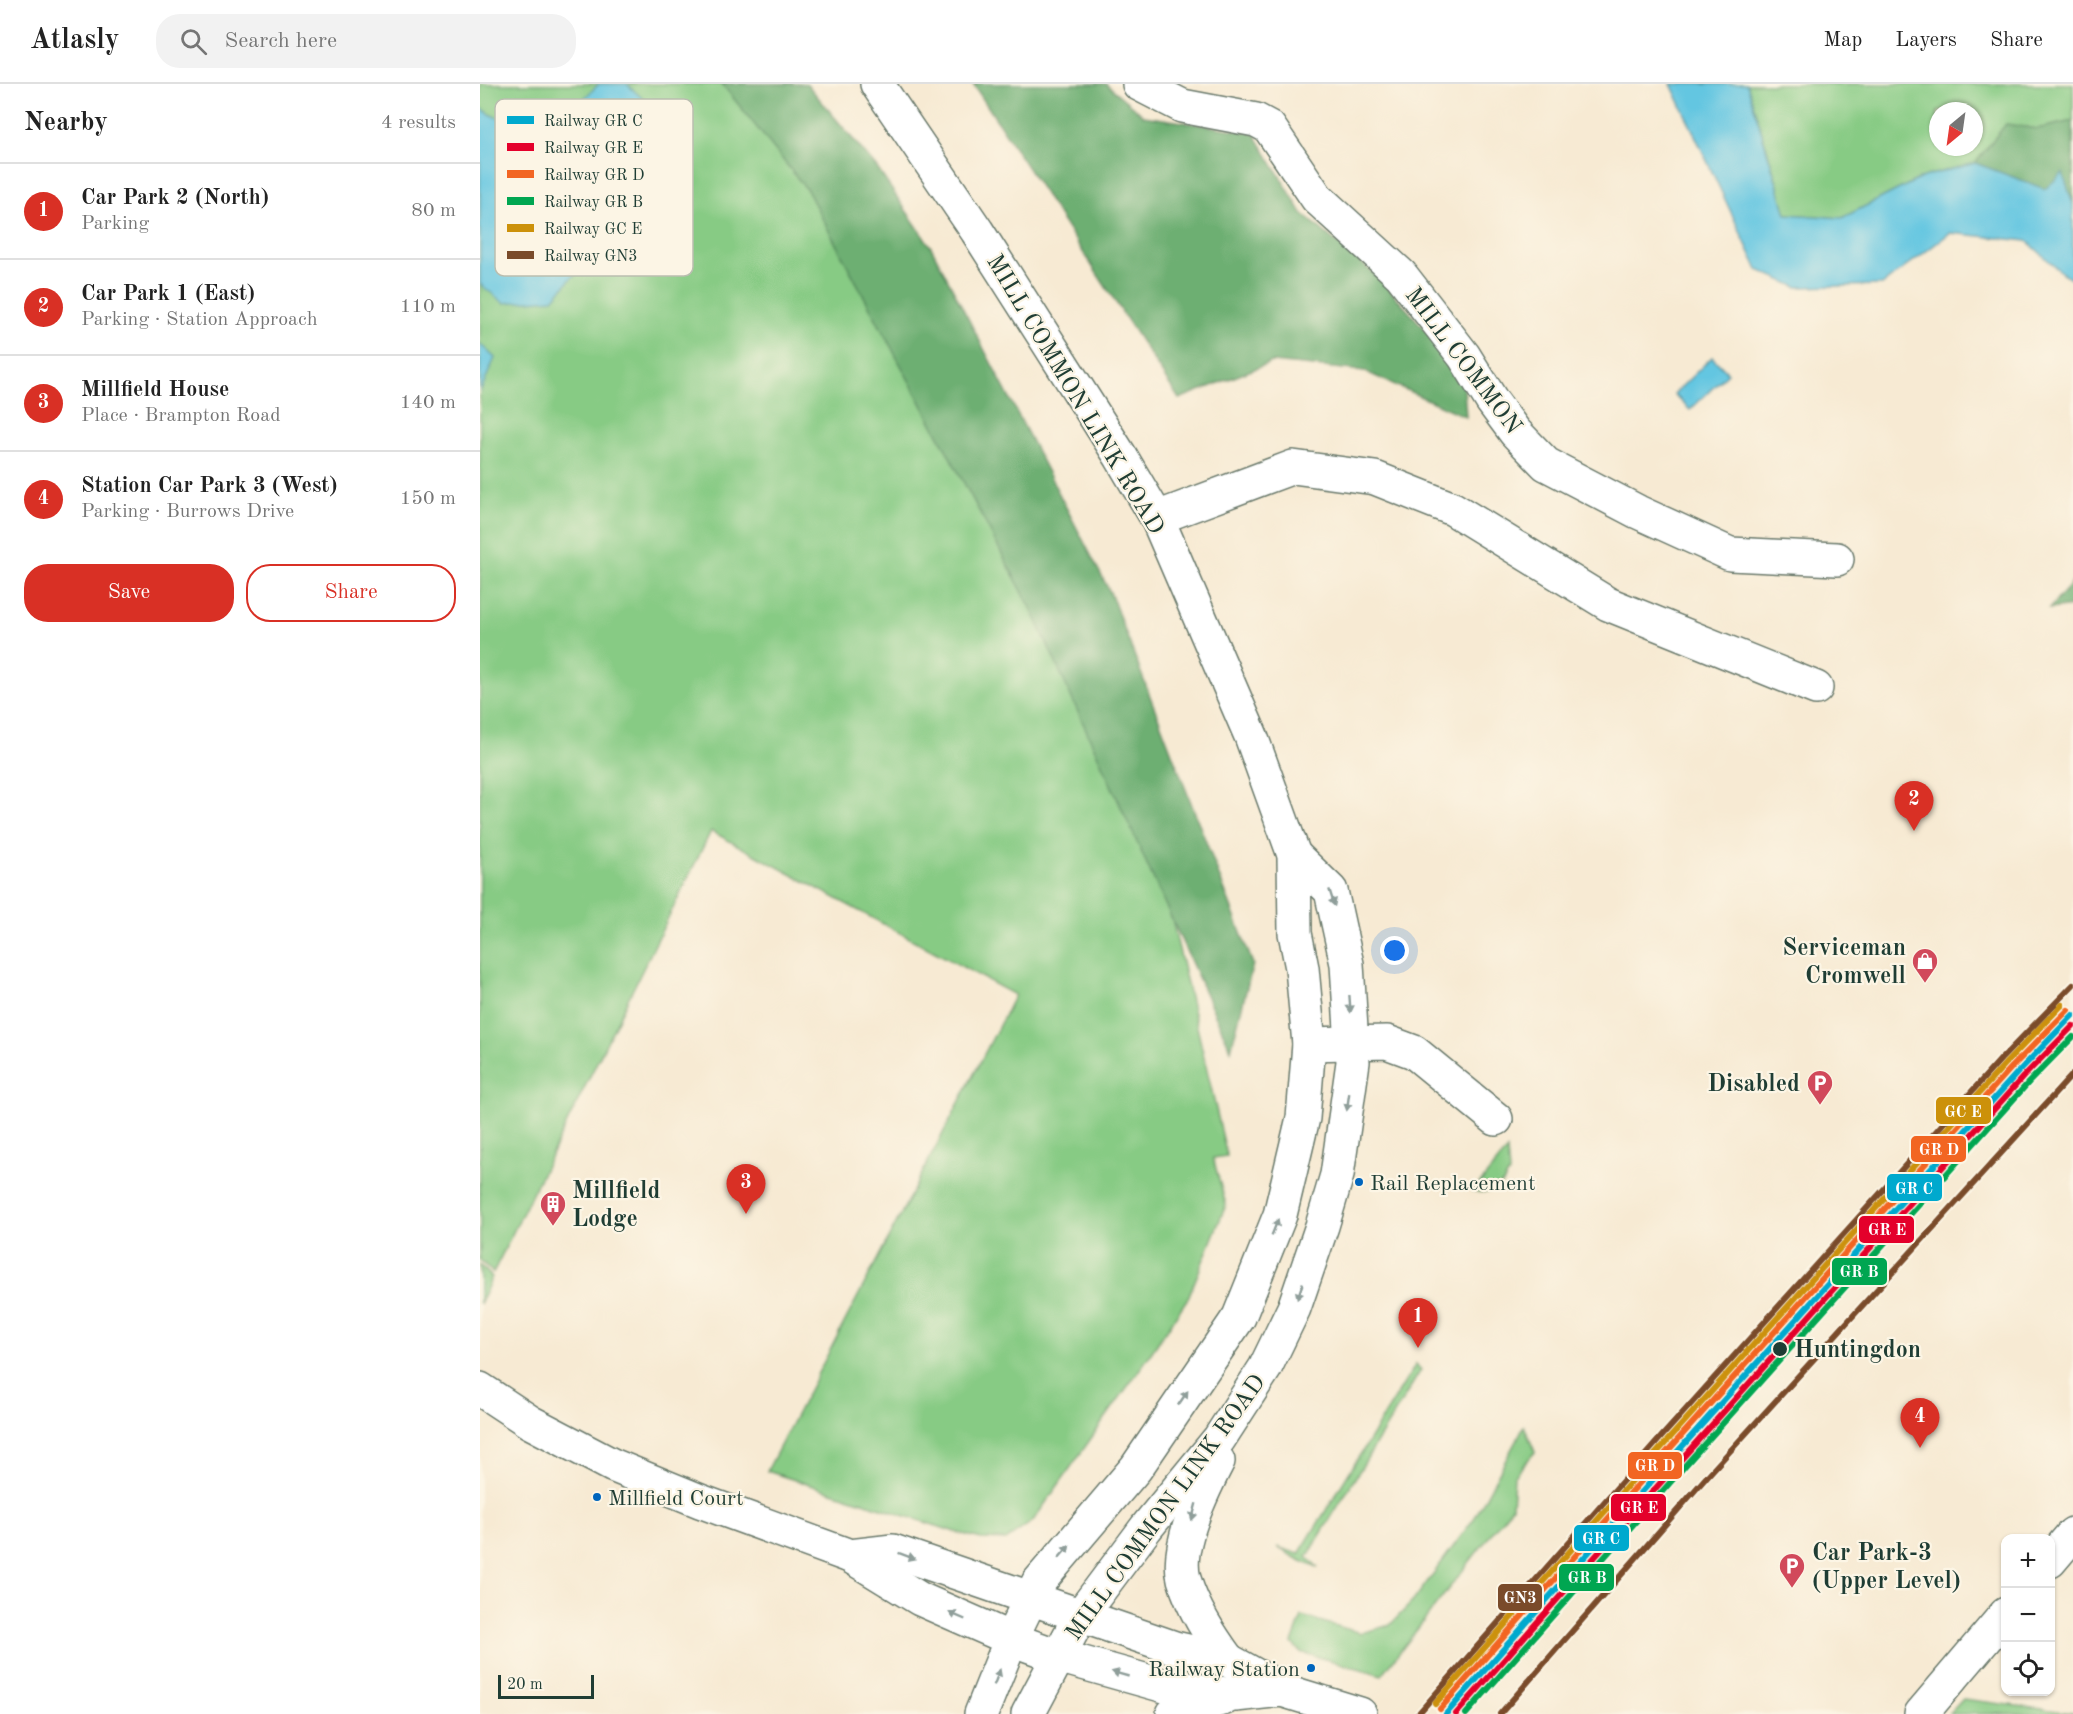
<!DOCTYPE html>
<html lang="en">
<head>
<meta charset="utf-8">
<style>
  :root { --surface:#fff; --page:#f2f2f2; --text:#222; --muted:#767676; --line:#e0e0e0; --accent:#d93025 }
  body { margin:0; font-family:"Old Standard TT",serif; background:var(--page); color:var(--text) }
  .controls { position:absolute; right:18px; bottom:18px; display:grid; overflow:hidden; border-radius:12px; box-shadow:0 2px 4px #0004 }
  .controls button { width:54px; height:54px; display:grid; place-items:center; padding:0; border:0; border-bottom:2px solid var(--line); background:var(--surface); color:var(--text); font:30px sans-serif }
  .compass { position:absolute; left:1449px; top:18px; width:54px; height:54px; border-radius:50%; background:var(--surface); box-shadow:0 2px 4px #0004; rotate:209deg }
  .scale { position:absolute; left:18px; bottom:15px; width:96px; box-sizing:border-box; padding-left:6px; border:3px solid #1f3d34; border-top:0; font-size:16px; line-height:21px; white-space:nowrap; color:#1f3d34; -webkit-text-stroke:4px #fcf5e5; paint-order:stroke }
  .you { position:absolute; left:915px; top:867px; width:21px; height:21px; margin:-15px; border:4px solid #fff; border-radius:50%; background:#1a73e8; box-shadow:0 0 0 9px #1a73e833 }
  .badge { display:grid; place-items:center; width:39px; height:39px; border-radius:50%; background:var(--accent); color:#fff; font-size:20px; font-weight:700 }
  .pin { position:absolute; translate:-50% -50px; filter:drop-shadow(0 2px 3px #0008) }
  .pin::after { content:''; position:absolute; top:32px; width:21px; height:18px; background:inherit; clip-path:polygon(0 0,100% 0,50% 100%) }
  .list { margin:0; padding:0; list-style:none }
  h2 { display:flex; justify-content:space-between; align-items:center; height:78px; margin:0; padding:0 24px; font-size:26px }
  h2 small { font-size:20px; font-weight:400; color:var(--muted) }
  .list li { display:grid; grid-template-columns:39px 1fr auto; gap:18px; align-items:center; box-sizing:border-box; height:96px; padding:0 24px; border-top:2px solid var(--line) }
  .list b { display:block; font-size:22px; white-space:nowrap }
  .list p { margin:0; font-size:20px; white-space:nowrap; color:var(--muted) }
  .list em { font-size:20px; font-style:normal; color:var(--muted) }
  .actions { display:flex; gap:12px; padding:18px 24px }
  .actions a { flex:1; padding:14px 0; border:2px solid var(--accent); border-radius:24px; text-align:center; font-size:21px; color:var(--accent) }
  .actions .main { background:var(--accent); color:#fff }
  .icon { flex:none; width:33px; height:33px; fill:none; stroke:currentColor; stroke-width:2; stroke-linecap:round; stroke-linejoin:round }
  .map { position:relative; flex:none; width:1593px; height:1630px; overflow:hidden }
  header { display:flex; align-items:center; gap:36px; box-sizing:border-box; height:84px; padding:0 30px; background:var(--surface); border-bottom:2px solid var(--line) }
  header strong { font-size:28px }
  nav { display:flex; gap:33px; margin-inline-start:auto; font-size:21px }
  .search { width:420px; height:54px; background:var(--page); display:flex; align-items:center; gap:15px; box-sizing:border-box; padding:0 21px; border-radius:24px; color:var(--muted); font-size:22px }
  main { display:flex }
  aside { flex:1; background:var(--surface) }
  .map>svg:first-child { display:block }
  .green { fill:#87cb84; stroke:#53845c; stroke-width:1.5; fill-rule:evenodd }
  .forest { fill:#6daf72; stroke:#467653; stroke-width:1.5 }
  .water { fill:#63c6e1; stroke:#41828a; stroke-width:1.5 }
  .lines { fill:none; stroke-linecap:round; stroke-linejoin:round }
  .minor-casing { stroke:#6b7a6c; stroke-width:36 }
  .major-casing { stroke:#6b7a6c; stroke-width:36 }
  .minor { stroke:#fff; stroke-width:33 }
  .major { stroke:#fff; stroke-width:33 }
  .rail-1-casing { stroke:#fcf5e5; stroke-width:10 }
  .rail-2-casing { stroke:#fcf5e5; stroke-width:10 }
  .rail-3-casing { stroke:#fcf5e5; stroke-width:10 }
  .rail-4-casing { stroke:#fcf5e5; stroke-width:10 }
  .rail-5-casing { stroke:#fcf5e5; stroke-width:10 }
  .rail-6-casing { stroke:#fcf5e5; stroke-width:10 }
  .rail-1 { stroke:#00a9ce; stroke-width:6 }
  .rail-2 { stroke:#e4002b; stroke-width:6 }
  .rail-3 { stroke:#f26522; stroke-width:6 }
  .rail-4 { stroke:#00a651; stroke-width:6 }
  .rail-5 { stroke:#cc910a; stroke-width:6 }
  .rail-6 { stroke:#7a4b2a; stroke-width:6 }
  .oneway { fill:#8f9e9a }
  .bus-dot { fill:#0065bd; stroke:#fcf5e5; stroke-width:2 }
  .stop-dot { fill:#1f3d34; stroke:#fcf5e5; stroke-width:2 }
  .labels { text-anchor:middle; stroke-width:4.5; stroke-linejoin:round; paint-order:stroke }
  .bus-label { font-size:22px; fill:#1f3d34; stroke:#fcf5e5; text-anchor:start }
  .street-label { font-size:24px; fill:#1f3d34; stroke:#fcf5e5 }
  .poi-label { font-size:24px; font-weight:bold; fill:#1f3d34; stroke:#fcf5e5; text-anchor:end }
  .stop-label { font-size:24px; font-weight:bold; fill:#1f3d34; stroke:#fcf5e5; text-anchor:start }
  .key { fill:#fcf5e5; stroke:#babeb0; stroke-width:1.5 }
  .key-label { font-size:16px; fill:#1f3d34 }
  .line-badge { stroke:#fcf5e5; stroke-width:2 }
  .badge-label { font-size:16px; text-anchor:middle; font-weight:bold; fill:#fff }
</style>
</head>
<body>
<header>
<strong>Atlasly</strong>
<div class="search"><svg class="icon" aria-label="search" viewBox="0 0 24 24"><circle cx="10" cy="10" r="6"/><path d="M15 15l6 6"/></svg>Search here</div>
<nav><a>Map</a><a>Layers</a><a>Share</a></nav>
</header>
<main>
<aside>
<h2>Nearby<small>4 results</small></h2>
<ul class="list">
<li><span class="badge">1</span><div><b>Car Park 2 (North)</b><p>Parking</p></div><em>80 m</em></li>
<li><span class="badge">2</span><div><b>Car Park 1 (East)</b><p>Parking · Station Approach</p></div><em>110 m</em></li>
<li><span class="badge">3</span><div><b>Millfield House</b><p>Place · Brampton Road</p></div><em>140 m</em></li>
<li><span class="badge">4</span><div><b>Station Car Park 3 (West)</b><p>Parking · Burrows Drive</p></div><em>150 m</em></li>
</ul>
<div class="actions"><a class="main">Save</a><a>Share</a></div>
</aside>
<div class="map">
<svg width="1593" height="1630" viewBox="0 0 1593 1630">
  <rect width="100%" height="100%" fill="#fcf5e5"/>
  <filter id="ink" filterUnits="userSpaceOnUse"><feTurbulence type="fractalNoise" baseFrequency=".0167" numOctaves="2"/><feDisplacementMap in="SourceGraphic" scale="12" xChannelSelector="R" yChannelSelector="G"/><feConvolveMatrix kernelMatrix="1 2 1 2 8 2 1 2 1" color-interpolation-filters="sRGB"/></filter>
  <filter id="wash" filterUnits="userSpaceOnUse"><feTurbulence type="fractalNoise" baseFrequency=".008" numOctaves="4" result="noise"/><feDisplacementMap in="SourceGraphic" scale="24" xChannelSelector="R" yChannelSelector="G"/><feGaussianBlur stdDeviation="1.35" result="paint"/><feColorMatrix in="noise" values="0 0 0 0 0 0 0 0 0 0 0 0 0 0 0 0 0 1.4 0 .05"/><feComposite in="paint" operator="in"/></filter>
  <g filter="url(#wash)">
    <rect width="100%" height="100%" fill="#f7ead3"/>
    <!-- green -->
    <g class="green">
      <polygon points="0,0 312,0 630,568 747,1072 733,1074 746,1121 708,1214 667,1275 553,1437 526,1456 501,1455 475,1448 287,1387 535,911 231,747 13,1189 0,1176"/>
      <path d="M1267,0H1593V37L1557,45L1526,40L1495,79L1443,93L1362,134L1305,130L1297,98ZM1458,27H1494V63H1458Z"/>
      <polygon points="1027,1066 1029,1089 1023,1099 1008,1108 993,1108"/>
      <polygon points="0,1181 12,1193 0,1220"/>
      <polygon points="936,1280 941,1286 827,1473 838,1484 819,1476 797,1463 819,1470"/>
      <polygon points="1044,1342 1055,1368 1034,1392 1032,1423 902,1591 820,1568 812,1559 822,1532 881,1549 910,1541 934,1516 995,1433"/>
      <polygon points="1483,1615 1593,1629 1593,1630 1469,1630"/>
    </g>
    <!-- forest -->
    <g class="forest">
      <polygon points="242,0 327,0 397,84 451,163 630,508 773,880 751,966 551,524 327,106"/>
      <polygon points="493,0 626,0 664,32 774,49 822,129 900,195 983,288 986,333 884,287 792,278 699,315"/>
      <polygon points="1593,37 1593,120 1583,90 1565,105 1495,79 1526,40 1557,45"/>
      <polygon points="1593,498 1593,522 1569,525"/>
    </g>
    <!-- water -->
    <g class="water">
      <polygon points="119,0 147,0 164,16 171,60 123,158 73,215 24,219 0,200 0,24 15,33 68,44 91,27"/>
      <polygon points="1191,0 1267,0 1306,130 1362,134 1443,93 1495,79 1565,105 1583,89 1593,120 1593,195 1582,189 1547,157 1470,149 1402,201 1317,203 1278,186"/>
      <polygon points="0,260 15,274 0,308"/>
      <polygon points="1232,273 1248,289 1210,326 1194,310"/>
    </g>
  </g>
  <g filter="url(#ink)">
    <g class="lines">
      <!-- minor casing -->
      <g class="minor-casing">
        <g id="minor">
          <polyline points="659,0 702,22 776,36 789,43 837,114 921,191 984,272 1012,317 1035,348 1066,380 1158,428 1250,470 1357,475"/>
          <polyline points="677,434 813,383 895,394 973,425 1128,520 1336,604"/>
          <polyline points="829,960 907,958 934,968 1016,1035"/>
          <polyline points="1570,1477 1593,1450"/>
          <polyline points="1441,1630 1526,1530"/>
        </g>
      </g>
      <!-- major casing -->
      <g class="major-casing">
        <g id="major">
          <polyline points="397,0 497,147 641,373 677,434 771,652 814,771 815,849 822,884 829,960 823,1034 800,1131 759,1233 656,1384 558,1499 531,1555 501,1630"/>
          <polyline points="0,1305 50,1338 132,1381 220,1417 370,1472 440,1515 531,1555 578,1572 685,1602 755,1611 802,1606"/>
          <path d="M738,1377C723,1406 695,1462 704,1495C713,1525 730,1551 748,1576"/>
          <polyline points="370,1472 413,1467 695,1564 748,1576 802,1606 880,1630"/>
          <polyline points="548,1630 600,1532 666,1444 739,1355 785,1284 814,1224 842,1142 857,1091 873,978 867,880 851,807 814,771"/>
          <polyline points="693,1630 745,1614"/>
        </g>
      </g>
      <!-- minor -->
      <use href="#minor" class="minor"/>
      <!-- major -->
      <use href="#major" class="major"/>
      <!-- rail-1 casing -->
      <g class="rail-1-casing">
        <polyline id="rail-1" points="966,1630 1199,1366 1538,988 1593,931"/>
      </g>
      <!-- rail-2 casing -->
      <g class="rail-2-casing">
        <polyline id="rail-2" points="976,1630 1205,1371 1543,993 1593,942"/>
      </g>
      <!-- rail-3 casing -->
      <g class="rail-3-casing">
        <polyline id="rail-3" points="960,1625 1193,1361 1532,983 1588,926"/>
      </g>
      <!-- rail-4 casing -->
      <g class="rail-4-casing">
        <polyline id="rail-4" points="986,1630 1210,1376 1549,998 1593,953"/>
      </g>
      <!-- rail-5 casing -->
      <g class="rail-5-casing">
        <polyline id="rail-5" points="955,1620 1188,1356 1527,978 1582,921"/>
      </g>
      <!-- rail-6 casing -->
      <g class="rail-6-casing">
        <g id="rail-6">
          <polyline points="938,1630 1183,1351 1521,975 1593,901"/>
          <polyline points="1020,1630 1230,1389 1593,990"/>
        </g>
      </g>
      <!-- rail-1 -->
      <use href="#rail-1" class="rail-1"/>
      <!-- rail-2 -->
      <use href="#rail-2" class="rail-2"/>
      <!-- rail-3 -->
      <use href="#rail-3" class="rail-3"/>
      <!-- rail-4 -->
      <use href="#rail-4" class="rail-4"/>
      <!-- rail-5 -->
      <use href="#rail-5" class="rail-5"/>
      <!-- rail-6 -->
      <use href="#rail-6" class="rail-6"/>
    </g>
    <!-- one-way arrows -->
    <defs><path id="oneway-solid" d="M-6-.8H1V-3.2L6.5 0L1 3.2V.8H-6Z" transform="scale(1.5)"/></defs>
    <g class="oneway">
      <use href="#oneway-solid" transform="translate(852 814) rotate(72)"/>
      <use href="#oneway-solid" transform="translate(870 920) rotate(86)"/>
      <use href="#oneway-solid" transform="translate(868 1018) rotate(98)"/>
      <use href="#oneway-solid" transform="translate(795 1143) rotate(-68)"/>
      <use href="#oneway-solid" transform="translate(820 1207) rotate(109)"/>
      <use href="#oneway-solid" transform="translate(703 1314) rotate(-56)"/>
      <use href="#oneway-solid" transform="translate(714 1428) rotate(105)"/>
      <use href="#oneway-solid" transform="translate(584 1468) rotate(-49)"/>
      <use href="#oneway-solid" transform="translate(427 1472) rotate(20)"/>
      <use href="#oneway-solid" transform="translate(477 1532) rotate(-157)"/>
      <use href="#oneway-solid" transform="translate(640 1590) rotate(-164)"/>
      <use href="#oneway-solid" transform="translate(517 1593) rotate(-69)"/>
    </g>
  </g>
  <!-- icons -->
  <defs>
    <g id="shop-pin" transform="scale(1.35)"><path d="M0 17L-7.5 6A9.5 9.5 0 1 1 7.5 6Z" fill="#d1495b" stroke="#fcf5e5"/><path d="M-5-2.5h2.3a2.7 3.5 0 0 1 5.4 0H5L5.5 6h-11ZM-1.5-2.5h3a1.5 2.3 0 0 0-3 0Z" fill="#fff"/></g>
    <g id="parking-pin" transform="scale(1.35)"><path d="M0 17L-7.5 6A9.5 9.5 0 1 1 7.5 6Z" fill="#d1495b" stroke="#fcf5e5"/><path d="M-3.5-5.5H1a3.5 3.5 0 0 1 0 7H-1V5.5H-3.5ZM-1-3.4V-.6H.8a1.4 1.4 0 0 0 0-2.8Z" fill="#fff"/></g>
    <g id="building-pin" transform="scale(1.35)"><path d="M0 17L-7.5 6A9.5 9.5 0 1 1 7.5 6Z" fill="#d1495b" stroke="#fcf5e5"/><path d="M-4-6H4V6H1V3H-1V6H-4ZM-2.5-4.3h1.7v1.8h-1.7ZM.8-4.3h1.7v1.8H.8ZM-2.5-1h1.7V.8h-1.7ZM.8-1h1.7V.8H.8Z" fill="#fff"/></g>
  </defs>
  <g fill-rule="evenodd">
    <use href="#shop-pin" x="1445" y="877"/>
    <use href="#parking-pin" x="1340" y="999"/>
    <use href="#building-pin" x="73" y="1120"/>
    <use href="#parking-pin" x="1312" y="1482"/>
  </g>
  <!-- markers -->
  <g class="bus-dot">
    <circle cx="879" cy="1098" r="5"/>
    <circle cx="117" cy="1413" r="5"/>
    <circle cx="831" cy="1584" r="5"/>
  </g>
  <circle class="stop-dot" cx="1300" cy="1265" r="8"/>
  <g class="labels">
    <!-- bus labels -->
    <g class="bus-label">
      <text x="890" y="1106">Rail Replacement</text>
      <text x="128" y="1421">Millfield Court</text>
      <text x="820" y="1592" text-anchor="end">Railway Station</text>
    </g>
    <!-- street labels -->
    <g class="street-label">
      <text transform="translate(984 276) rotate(53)" y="8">MILL COMMON</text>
      <text transform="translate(596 310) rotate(59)" y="8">MILL COMMON LINK ROAD</text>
      <text transform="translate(685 1423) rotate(-54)" y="8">MILL COMMON LINK ROAD</text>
    </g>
    <!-- poi labels -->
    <g class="poi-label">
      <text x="1426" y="871">Serviceman<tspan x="1426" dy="28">Cromwell</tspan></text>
      <text x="1320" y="1007">Disabled</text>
      <text x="92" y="1114" text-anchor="start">Millfield<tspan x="92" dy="28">Lodge</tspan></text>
      <text x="1332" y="1476" text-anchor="start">Car Park-3<tspan x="1332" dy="28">(Upper Level)</tspan></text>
    </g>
    <!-- stop labels -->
    <g class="stop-label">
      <text x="1314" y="1273">Huntingdon</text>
    </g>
  </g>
  <!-- legend -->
  <rect x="15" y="15" width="198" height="177" rx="9" class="key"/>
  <rect x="27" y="32" width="27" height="8" fill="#00a9ce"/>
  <rect x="27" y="59" width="27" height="8" fill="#e4002b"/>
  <rect x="27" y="86" width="27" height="8" fill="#f26522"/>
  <rect x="27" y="113" width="27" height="8" fill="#00a651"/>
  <rect x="27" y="140" width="27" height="8" fill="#cc910a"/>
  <rect x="27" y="167" width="27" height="8" fill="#7a4b2a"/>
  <g class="key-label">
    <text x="64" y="42">Railway GR C</text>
    <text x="64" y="69">Railway GR E</text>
    <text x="64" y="96">Railway GR D</text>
    <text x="64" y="123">Railway GR B</text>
    <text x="64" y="150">Railway GC E</text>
    <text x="64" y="177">Railway GN3</text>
  </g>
  <g class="line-badge">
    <rect x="1455" y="1012" width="57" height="29" rx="6" fill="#cc910a"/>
    <rect x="1430" y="1051" width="57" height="28" rx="6" fill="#f26522"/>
    <rect x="1406" y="1089" width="57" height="29" rx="6" fill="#00a9ce"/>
    <rect x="1378" y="1131" width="57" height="29" rx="6" fill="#e4002b"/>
    <rect x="1351" y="1173" width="57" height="29" rx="6" fill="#00a651"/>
    <rect x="1147" y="1367" width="56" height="29" rx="6" fill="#f26522"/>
    <rect x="1130" y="1409" width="57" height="29" rx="6" fill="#e4002b"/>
    <rect x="1093" y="1440" width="57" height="28" rx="6" fill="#00a9ce"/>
    <rect x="1078" y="1479" width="57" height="29" rx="6" fill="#00a651"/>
    <rect x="1017" y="1499" width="46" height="29" rx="6" fill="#7a4b2a"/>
  </g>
  <g class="badge-label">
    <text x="1483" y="1033">GC E</text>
    <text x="1459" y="1071">GR D</text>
    <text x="1434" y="1110">GR C</text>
    <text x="1407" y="1151">GR E</text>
    <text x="1379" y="1193">GR B</text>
    <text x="1175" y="1387">GR D</text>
    <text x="1159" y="1429">GR E</text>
    <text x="1121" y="1460">GR C</text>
    <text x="1107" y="1499">GR B</text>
    <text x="1040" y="1519">GN3</text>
  </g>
</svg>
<div class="controls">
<button>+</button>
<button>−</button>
<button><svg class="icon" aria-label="locate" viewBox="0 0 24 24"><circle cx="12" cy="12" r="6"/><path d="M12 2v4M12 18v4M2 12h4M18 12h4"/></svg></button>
</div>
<svg class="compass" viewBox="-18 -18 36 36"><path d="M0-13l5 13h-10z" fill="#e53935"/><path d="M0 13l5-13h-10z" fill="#767676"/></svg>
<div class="scale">20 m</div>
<div class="you"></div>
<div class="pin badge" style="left:938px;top:1264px">1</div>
<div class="pin badge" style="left:1434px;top:747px">2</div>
<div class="pin badge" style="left:266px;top:1130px">3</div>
<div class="pin badge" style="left:1440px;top:1364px">4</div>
</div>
</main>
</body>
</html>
